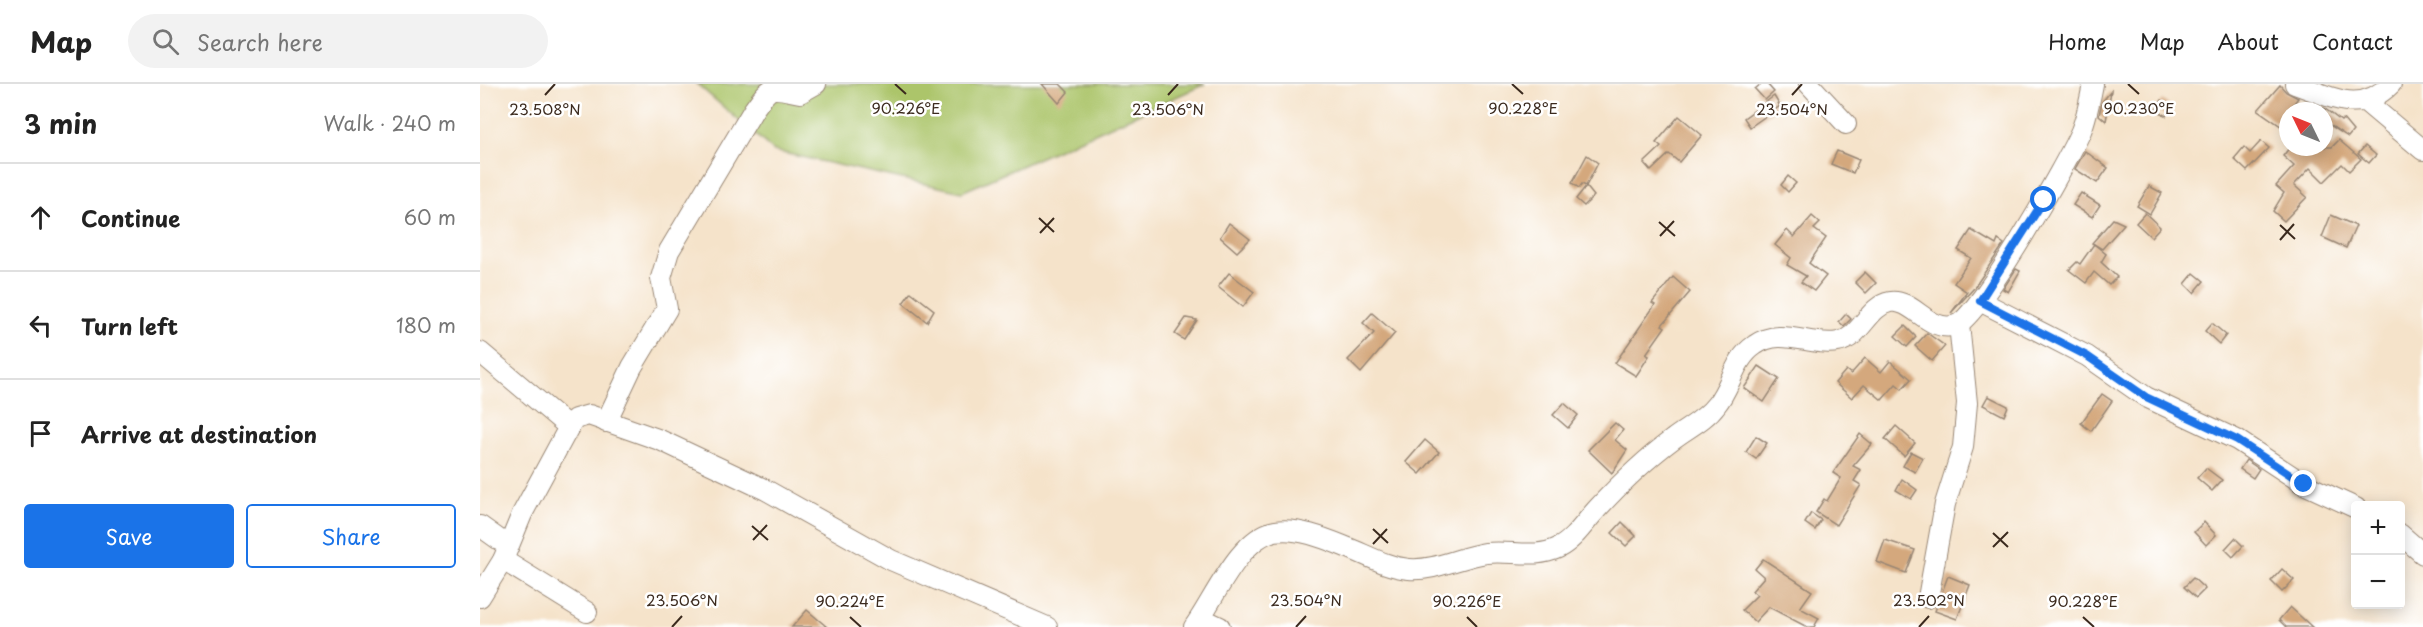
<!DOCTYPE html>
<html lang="en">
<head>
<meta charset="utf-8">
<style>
  :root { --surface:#fff; --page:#f2f2f2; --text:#222; --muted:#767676; --line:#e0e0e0; --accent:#1a73e8 }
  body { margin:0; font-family:"Playpen Sans",sans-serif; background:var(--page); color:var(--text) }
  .controls { position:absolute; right:18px; bottom:18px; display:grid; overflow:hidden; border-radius:6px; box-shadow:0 3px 15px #0003 }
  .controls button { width:54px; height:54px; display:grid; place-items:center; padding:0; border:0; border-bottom:2px solid var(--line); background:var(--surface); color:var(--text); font:30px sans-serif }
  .compass { position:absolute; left:1799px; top:18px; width:54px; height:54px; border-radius:50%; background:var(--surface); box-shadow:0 3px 15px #0003; rotate:313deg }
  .stop { position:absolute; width:18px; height:18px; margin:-14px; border:4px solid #1a73e8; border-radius:50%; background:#fff }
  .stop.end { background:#1a73e8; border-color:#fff; box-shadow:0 2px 6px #0008 }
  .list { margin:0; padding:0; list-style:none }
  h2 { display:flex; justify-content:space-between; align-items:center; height:78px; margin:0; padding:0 24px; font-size:26px }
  h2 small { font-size:20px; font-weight:400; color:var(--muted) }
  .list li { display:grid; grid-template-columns:39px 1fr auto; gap:18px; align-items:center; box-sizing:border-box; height:108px; padding:0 24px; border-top:2px solid var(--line) }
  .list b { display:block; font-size:22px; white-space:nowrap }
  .list em { font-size:20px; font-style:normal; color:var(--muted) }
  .actions { display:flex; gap:12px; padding:18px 24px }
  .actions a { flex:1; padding:14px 0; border:2px solid var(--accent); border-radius:6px; text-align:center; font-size:21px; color:var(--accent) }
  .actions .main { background:var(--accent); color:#fff }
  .icon { flex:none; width:33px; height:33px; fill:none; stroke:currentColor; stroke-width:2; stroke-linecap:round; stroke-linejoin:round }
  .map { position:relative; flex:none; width:1943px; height:543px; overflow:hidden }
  header { display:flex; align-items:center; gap:36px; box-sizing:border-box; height:84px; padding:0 30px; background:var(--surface); border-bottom:2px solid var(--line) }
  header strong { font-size:28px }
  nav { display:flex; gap:33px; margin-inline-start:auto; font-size:21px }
  .search { width:420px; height:54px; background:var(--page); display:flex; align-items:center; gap:15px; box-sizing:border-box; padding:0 21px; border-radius:33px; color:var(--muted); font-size:22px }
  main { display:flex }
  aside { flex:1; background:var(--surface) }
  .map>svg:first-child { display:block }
  .green { fill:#acc56a; stroke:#747844; stroke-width:1.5 }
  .building { fill:#d4a87d }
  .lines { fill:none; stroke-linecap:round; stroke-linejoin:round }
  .minor-casing { stroke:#988674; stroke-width:22 }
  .minor { stroke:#fff; stroke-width:20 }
  .route { stroke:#1a73e8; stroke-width:8 }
  .ticks { fill:none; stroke:#3b2a1e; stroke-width:2 }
  .ticks-label { font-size:15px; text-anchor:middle; fill:#3b2a1e; stroke:#fff; stroke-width:5; stroke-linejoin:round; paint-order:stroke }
</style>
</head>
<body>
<header>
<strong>Map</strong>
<div class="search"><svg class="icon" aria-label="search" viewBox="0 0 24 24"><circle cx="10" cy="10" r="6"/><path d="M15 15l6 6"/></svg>Search here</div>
<nav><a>Home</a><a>Map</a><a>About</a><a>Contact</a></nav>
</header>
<main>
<aside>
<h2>3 min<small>Walk · 240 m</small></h2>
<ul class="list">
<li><svg class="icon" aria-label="ahead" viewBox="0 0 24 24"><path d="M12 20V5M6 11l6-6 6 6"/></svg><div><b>Continue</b></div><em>60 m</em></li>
<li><svg class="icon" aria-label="left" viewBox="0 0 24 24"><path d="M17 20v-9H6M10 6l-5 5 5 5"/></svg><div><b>Turn left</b></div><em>180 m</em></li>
<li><svg class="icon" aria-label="arrive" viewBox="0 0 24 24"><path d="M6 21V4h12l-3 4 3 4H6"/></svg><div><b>Arrive at destination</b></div></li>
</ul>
<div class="actions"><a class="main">Save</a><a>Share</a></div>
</aside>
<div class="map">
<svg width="1943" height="543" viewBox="0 0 1943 543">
  <rect width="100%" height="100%" fill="#fff"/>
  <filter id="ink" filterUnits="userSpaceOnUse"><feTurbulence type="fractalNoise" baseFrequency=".0167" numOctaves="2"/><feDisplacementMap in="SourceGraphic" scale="12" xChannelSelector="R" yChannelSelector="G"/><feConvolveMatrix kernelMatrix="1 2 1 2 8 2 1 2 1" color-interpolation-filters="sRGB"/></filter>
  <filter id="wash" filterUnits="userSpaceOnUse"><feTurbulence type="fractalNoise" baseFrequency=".008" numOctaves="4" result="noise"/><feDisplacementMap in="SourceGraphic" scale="24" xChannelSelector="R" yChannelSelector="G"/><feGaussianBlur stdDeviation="1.35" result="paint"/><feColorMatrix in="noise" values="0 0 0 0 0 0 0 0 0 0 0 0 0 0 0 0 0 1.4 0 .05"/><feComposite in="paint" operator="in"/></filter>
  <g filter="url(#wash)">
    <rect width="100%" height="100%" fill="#f5e3ca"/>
    <!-- green -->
    <polygon class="green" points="217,0 725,0 482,108 294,67"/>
    <g id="blocks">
      <!-- building -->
      <g class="building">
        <polygon points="562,0 580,0 588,8 579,19"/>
        <polygon points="1281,0 1287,0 1294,8 1285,16 1275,5"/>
        <polygon points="1800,1 1806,8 1818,14 1808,27 1808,47 1778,26"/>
        <polygon points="1631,7 1626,37 1619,31 1622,18"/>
        <polygon points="1294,12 1300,22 1270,43 1264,34"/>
        <polygon points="1682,16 1692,23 1686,32 1676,25"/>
        <polygon points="1844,24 1861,37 1863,35 1873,47 1868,53 1844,37"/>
        <polygon points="1199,32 1222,51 1199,78 1189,70 1171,87 1164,79 1181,63 1176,59"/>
        <polygon points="1859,56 1881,75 1869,87 1862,80 1844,98 1830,84 1814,101 1827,113 1804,137 1793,127 1804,109 1796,102 1814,82 1803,72 1810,63 1852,63"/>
        <polygon points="1781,57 1789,64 1767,87 1754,75 1764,63 1770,69"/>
        <polygon points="1885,62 1896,71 1889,79 1878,70"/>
        <polygon points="1357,67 1379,76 1373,89 1351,80"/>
        <polygon points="1605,67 1628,84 1617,99 1595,85"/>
        <polygon points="1107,71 1118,79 1106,102 1102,100 1099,104 1092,99"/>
        <polygon points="1308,92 1316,99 1308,108 1301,101"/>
        <polygon points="1106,102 1114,112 1104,122 1096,115"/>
        <polygon points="1669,102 1682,109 1670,130 1657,122"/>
        <polygon points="1601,109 1620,121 1612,133 1593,121"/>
        <polygon points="1665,129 1680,143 1671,153 1656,139"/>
        <polygon points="1851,131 1876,142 1866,164 1842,153"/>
        <polygon points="1332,132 1340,139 1334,145 1346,154 1329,179 1346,192 1334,207 1321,198 1326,192 1307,181 1311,174 1295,161 1307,146 1314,153"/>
        <polygon points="1633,135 1644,140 1622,165 1612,159"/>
        <polygon points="749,139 770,155 757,168 740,153"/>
        <polygon points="1491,146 1516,161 1518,156 1524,160 1494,204 1471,229 1487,208 1474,199 1491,174 1478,166"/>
        <polygon points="1614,160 1626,170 1621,178 1637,193 1629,201 1614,188 1606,199 1589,186 1597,178 1600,180"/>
        <polygon points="1536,185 1540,187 1528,208 1523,205"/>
        <polygon points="1385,188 1396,199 1386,209 1375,198"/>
        <polygon points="749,189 774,208 763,223 738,203"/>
        <polygon points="1714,189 1724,197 1714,209 1705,200"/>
        <polygon points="1193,193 1210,208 1182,241 1185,243 1166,270 1169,272 1156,292 1135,279 1175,221 1172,219"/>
        <polygon points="431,208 454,226 447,238 423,219"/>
        <polygon points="892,229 915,249 881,289 868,276 894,249 883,239"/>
        <polygon points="1366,230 1371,235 1364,242 1359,238"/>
        <polygon points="706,234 717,236 704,256 695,250"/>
        <polygon points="1732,239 1746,251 1739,260 1725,247"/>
        <polygon points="1425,242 1436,253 1427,263 1415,252"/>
        <polygon points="1447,249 1465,262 1452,277 1435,262"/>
        <polygon points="1385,274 1401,288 1410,277 1431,295 1422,305 1416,300 1402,316 1384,301 1372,314 1355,299 1366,286 1371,290"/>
        <polygon points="1279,282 1299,295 1284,318 1264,304"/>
        <polygon points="1622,310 1632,317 1611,347 1601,339"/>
        <polygon points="1508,312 1528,322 1524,332 1503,321"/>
        <polygon points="1084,319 1098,331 1088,344 1073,331"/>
        <polygon points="1135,339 1143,346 1135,356 1147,366 1132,389 1108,366"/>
        <polygon points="1416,342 1435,359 1424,372 1405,355"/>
        <polygon points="1380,350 1392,360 1373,382 1381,386 1374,397 1381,401 1356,441 1336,428 1344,415 1347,417 1361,394 1353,389"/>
        <polygon points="1276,352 1287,359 1276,375 1266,368"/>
        <polygon points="945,356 959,368 940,390 926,378"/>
        <polygon points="1431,368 1443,374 1435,388 1423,382"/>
        <polygon points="1766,376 1779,385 1773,394 1760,385"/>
        <polygon points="1726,384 1742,396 1732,407 1717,394"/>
        <polygon points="1422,395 1437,406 1431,415 1416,406"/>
        <polygon points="1331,429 1341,436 1335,446 1325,439"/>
        <polygon points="1142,438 1156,452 1146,462 1132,449"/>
        <polygon points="1724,438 1736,451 1726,461 1714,448"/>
        <polygon points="1755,454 1763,462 1753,473 1745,465"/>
        <polygon points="1405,456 1435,466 1426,489 1397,478"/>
        <polygon points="1283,475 1332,507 1320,524 1339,534 1334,543 1327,543 1289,523 1275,538 1262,526 1277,511 1272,507 1284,493 1275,485"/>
        <polygon points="1802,485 1814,496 1802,508 1791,497"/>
        <polygon points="1468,492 1490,501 1477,535 1455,527"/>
        <polygon points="1713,494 1725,505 1716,514 1704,503"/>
        <polygon points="1810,523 1832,543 1806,543 1799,536"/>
        <polygon points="327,526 347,543 312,543"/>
      </g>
    </g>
  </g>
  <g filter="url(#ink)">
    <use href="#blocks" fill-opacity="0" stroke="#988674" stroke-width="1.5"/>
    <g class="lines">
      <!-- minor casing -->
      <g class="minor-casing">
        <g id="minor">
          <polyline points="1329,0 1366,40"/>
          <path d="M1815,0C1853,13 1879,32 1911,0"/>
          <polyline points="1886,18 1943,66"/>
          <polyline points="1500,217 1607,272 1666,313 1757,356 1824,400 1876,424"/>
          <polyline points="0,268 89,343"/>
          <path d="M126,338L152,283L187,225L181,194L189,167L274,25C292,0 290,3 320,9L336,0"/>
          <polyline points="0,442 28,462"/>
          <polyline points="1920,450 1943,470"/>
          <polyline points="23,476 107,528"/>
          <polyline points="0,513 23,476 42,430 89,343 95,335 109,331 180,356 286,406 411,476 567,543"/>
          <polyline points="1448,514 1465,420 1483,363 1487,319 1479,240"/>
          <polyline points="721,534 740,543"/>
          <path d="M714,543C734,516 759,454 795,447C817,443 846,455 866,463C887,471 906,483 929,485C956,487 979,473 1006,469C1030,466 1055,475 1078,464C1094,456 1105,438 1117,425C1139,401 1166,375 1193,355C1207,344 1225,336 1236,321C1252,302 1253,276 1275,261C1301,242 1329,263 1358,258C1381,254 1388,222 1410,218C1433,214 1449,250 1476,241C1500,233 1588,77 1601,47C1607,32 1610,16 1613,0"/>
        </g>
      </g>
      <!-- minor -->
      <use href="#minor" class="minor"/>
    </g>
  </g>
  <g class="lines" filter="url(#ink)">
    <!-- route -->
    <polyline class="route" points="1564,116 1500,217 1607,272 1666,313 1757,356 1824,400"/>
  </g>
  <!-- ticks -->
  <path class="ticks" d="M415,0L426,10M1032,0L1043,10M1648,0L1659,10M65,11L75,0M688,11L698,0M1312,11L1322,0M559,134L574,148M1179,138L1195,152M1800,141L1815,155M560,149L574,134M1180,152L1194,137M1800,156L1814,140M272,442L288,456M893,445L908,459M1513,449L1528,463M273,456L287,441M893,460L907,445M1513,463L1528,448M370,533L381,543M987,533L997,543M1603,533L1614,543M192,543L202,532M816,543L826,532M1439,543L1449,532"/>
  <g class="ticks-label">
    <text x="426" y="30">90.226°E</text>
    <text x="1043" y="30">90.228°E</text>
    <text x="1659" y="30">90.230°E</text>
    <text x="65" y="31">23.508°N</text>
    <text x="688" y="31">23.506°N</text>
    <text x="1312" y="31">23.504°N</text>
    <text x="202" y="522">23.506°N</text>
    <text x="826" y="522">23.504°N</text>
    <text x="1449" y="522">23.502°N</text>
    <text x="370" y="523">90.224°E</text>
    <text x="987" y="523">90.226°E</text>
    <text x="1603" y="523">90.228°E</text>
  </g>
</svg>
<div class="controls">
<button>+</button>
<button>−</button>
</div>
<svg class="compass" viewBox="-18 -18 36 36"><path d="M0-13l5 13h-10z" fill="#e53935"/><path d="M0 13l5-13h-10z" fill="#767676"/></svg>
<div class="stop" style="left:1564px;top:116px"></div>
<div class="stop end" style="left:1824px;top:400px"></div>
</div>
</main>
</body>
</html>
